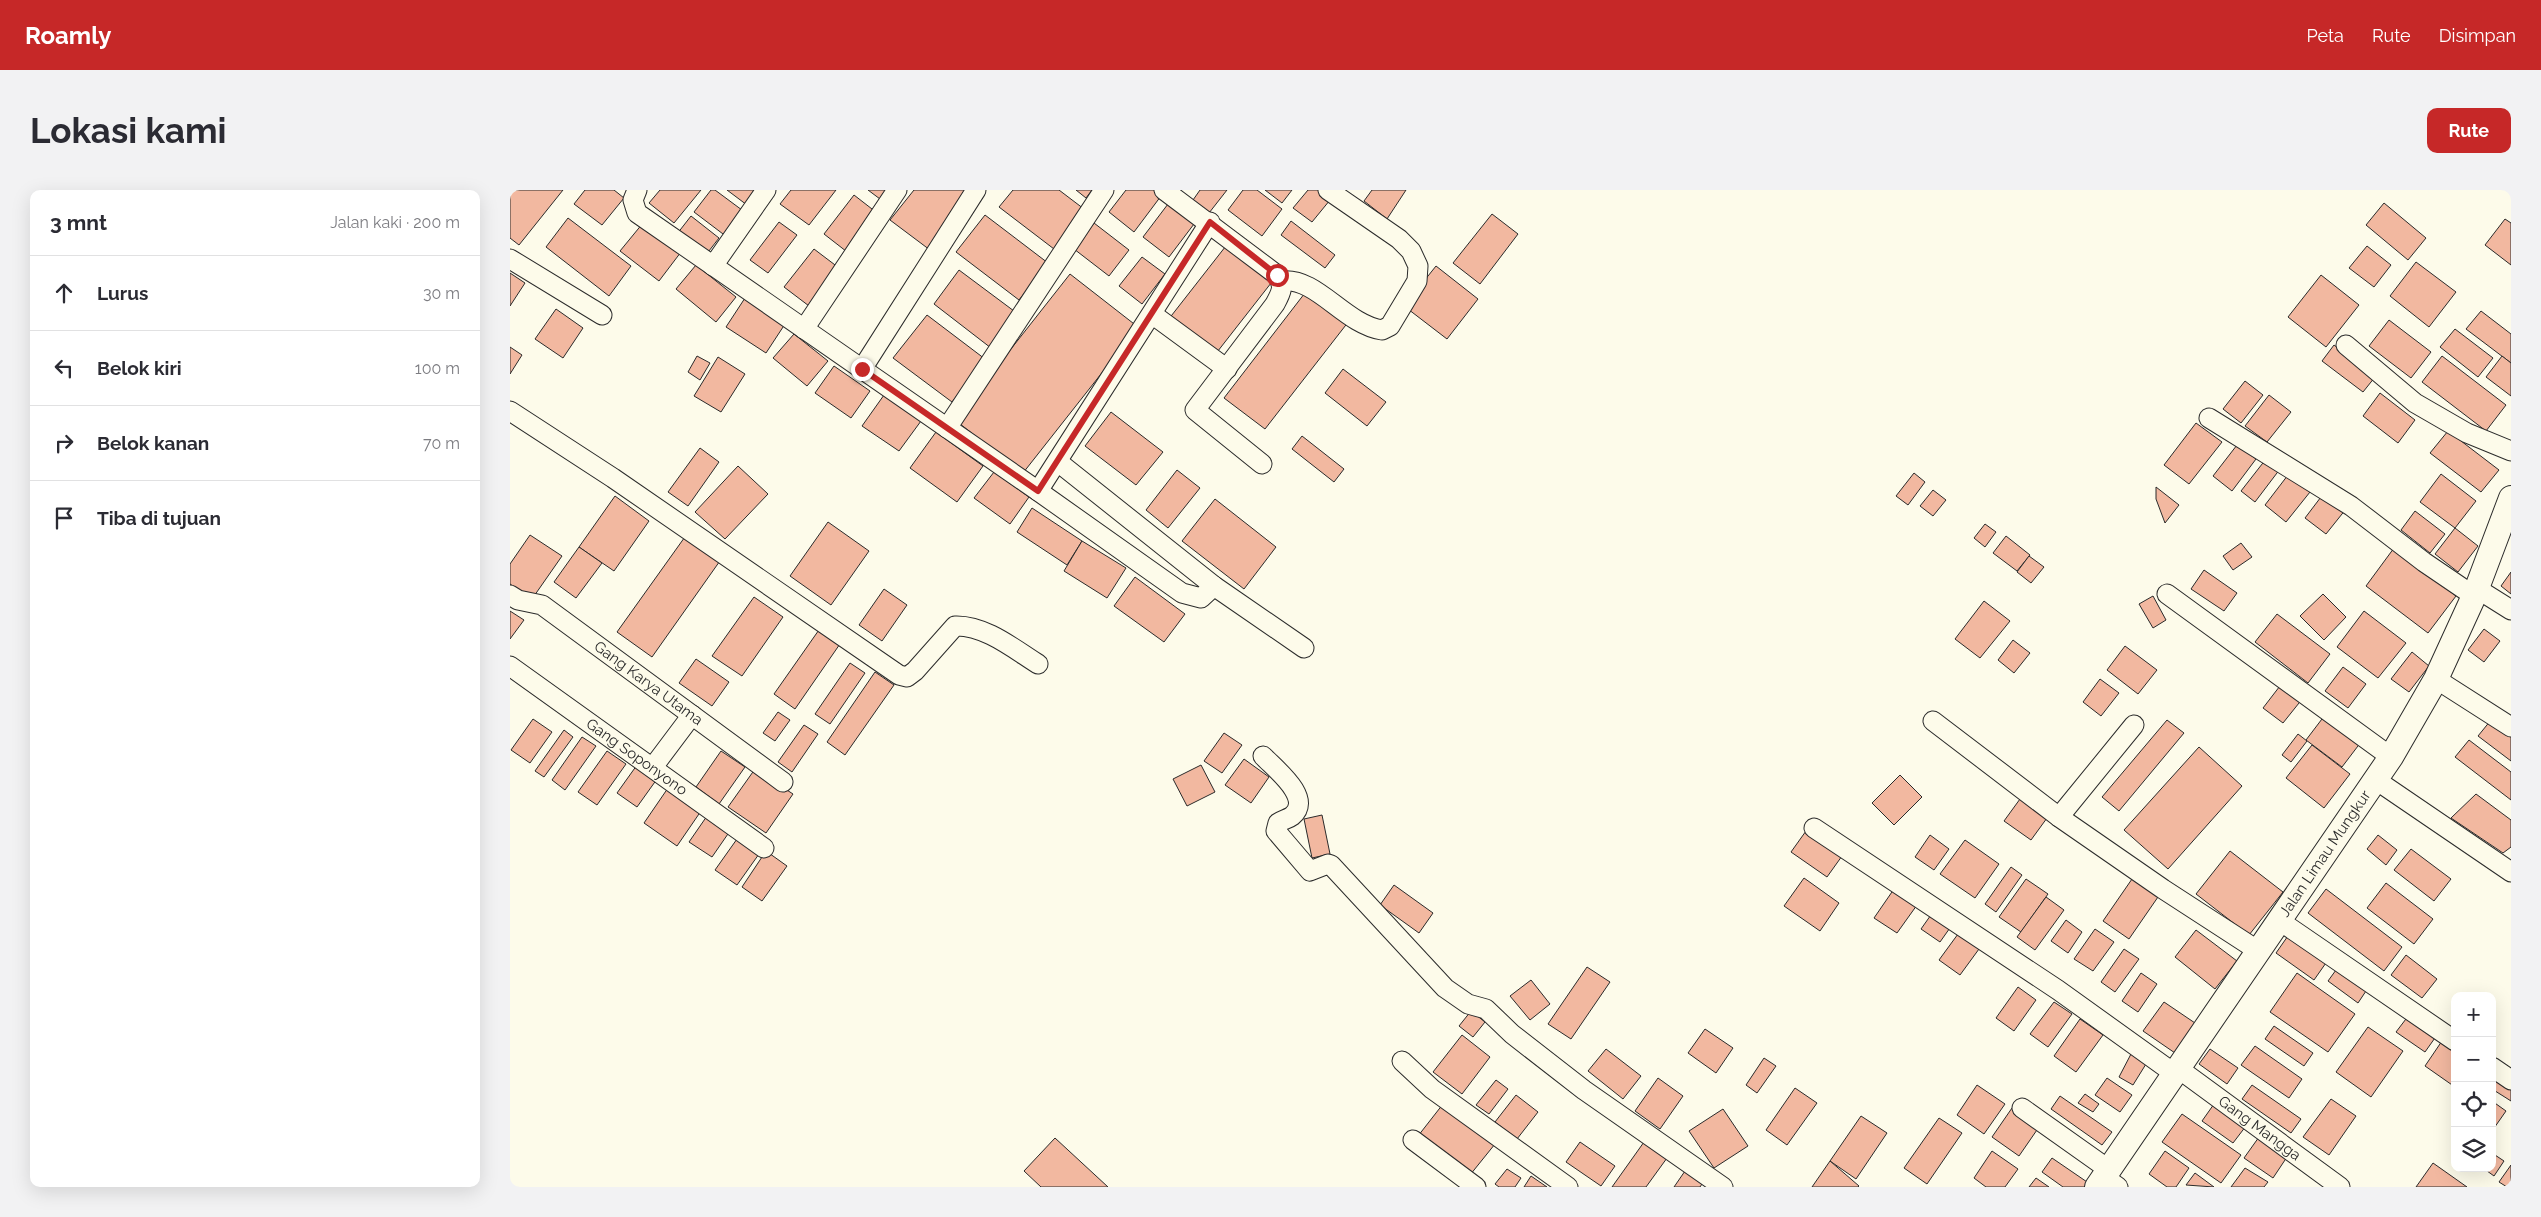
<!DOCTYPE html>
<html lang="id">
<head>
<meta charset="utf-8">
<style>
  :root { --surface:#fff; --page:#f2f2f3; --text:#2b2b33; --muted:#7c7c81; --line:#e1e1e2; --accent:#c62828 }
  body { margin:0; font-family:Raleway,sans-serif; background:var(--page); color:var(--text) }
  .controls { position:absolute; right:15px; bottom:15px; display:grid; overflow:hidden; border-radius:10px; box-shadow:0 5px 20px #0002 }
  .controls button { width:45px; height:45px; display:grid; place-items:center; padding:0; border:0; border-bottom:1px solid var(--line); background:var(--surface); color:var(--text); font:25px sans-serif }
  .stop { position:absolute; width:15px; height:15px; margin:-11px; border:4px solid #c62828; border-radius:50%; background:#fff }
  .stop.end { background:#c62828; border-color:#fff; box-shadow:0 1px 5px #0008 }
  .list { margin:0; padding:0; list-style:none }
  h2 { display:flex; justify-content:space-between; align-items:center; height:65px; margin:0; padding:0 20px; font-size:21px }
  h2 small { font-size:16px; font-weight:400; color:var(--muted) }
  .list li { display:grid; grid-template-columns:32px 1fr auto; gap:15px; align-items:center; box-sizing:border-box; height:75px; padding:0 20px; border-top:1px solid var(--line) }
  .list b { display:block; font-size:19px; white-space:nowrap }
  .list em { font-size:16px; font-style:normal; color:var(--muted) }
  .icon { flex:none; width:28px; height:28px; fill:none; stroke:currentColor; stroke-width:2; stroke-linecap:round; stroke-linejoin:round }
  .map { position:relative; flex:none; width:2001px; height:997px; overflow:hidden; border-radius:10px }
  header { display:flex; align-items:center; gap:30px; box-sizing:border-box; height:70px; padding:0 25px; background:var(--accent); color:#fff }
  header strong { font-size:24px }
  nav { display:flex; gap:28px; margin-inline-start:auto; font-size:18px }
  .intro { display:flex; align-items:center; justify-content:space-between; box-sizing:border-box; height:120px; padding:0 30px }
  h1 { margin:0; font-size:35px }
  .button { padding:12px 22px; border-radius:10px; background:var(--accent); color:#fff; font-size:18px; font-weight:700 }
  main { display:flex; gap:30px; padding:0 30px }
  aside { flex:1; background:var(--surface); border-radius:10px; box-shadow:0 5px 20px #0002 }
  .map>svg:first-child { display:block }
  .building { fill:#f2b8a0; stroke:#2b2b2b }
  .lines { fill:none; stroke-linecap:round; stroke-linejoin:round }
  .minor-casing { stroke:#2b2b2b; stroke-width:21 }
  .tertiary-casing { stroke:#2b2b2b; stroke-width:26 }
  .minor { stroke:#fdfbea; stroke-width:19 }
  .tertiary { stroke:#fdfbea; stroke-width:24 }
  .route { stroke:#c62828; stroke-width:6 }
  .labels { text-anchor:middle; stroke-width:4; stroke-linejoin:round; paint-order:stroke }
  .street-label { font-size:15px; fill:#2b2b2b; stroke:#fdfbea }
</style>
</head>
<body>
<header>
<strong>Roamly</strong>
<nav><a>Peta</a><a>Rute</a><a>Disimpan</a></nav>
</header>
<div class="intro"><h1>Lokasi kami</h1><a class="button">Rute</a></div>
<main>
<aside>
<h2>3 mnt<small>Jalan kaki · 200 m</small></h2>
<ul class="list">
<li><svg class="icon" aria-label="ahead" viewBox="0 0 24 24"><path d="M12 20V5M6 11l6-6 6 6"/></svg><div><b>Lurus</b></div><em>30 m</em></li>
<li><svg class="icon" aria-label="left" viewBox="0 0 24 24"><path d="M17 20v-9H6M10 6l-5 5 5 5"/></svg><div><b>Belok kiri</b></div><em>100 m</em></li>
<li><svg class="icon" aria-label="right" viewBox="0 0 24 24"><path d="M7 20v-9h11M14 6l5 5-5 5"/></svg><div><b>Belok kanan</b></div><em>70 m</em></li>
<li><svg class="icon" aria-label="arrive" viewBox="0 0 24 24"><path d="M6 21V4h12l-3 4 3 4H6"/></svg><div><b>Tiba di tujuan</b></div></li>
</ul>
</aside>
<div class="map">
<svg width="2001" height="997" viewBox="0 0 2001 997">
  <rect width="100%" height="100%" fill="#fdfbea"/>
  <!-- building -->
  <g class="building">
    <polygon points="0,0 53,0 9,55 0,48"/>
    <polygon points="75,0 104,0 114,8 92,35 64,14"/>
    <polygon points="150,0 191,0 164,33 139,13"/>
    <polygon points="201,0 205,0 236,23 217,47 184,22"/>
    <polygon points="217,0 248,0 237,15"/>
    <polygon points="281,0 326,0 299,35 270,14"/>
    <polygon points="358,0 383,0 374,12"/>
    <polygon points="404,0 457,0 424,63 380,30"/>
    <polygon points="503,0 549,0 574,19 544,59 489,17"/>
    <polygon points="566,0 582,0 576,8"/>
    <polygon points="616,0 644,0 651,6 624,42 599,22"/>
    <polygon points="690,0 717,0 699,23 683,10"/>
    <polygon points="733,0 747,0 772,19 752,46 718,20"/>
    <polygon points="755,0 782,0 772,13"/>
    <polygon points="798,0 808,0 820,10 802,32 783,18"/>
    <polygon points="862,0 896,0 877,29 854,11"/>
    <polygon points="344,5 371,26 341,65 314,44"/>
    <polygon points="1874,13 1916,48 1898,70 1856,35"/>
    <polygon points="658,14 684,34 659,67 633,47"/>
    <polygon points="982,24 1008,44 970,94 943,73"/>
    <polygon points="475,25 538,73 509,110 446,62"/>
    <polygon points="181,26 209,48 195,66 167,44"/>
    <polygon points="58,28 121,76 99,106 36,57"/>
    <polygon points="1995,29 2001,33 2001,75 1975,55"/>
    <polygon points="781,31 825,65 815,78 771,45"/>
    <polygon points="269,32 287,45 258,83 240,70"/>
    <polygon points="133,33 171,62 149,91 110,61"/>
    <polygon points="584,33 619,60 599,86 564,59"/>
    <polygon points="719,52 765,88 704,166 658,130"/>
    <polygon points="1857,56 1881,75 1864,97 1839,78"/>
    <polygon points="304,59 333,81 303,119 274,97"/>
    <polygon points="632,67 655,84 632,114 609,96"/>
    <polygon points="1906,72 1946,102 1919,137 1880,106"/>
    <polygon points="186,75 226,107 206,132 166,99"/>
    <polygon points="926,76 968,109 937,149 894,116"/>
    <polygon points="449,80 508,124 481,158 424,114"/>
    <polygon points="0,83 15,93 0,116"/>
    <polygon points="560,84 628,137 513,283 445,230"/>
    <polygon points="1811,85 1849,115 1816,157 1778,127"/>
    <polygon points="798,99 839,131 755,239 714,208"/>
    <polygon points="235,108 275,134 256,163 216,137"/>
    <polygon points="46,119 73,138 53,168 25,149"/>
    <polygon points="1971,121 2001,144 2001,173 1956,139"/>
    <polygon points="417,125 475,169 442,212 383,168"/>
    <polygon points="1879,130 1921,162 1901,188 1859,156"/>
    <polygon points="1945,139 1983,168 1968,187 1930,157"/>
    <polygon points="284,144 318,171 297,196 263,168"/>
    <polygon points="1824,155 1865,187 1853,202 1812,171"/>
    <polygon points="0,157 12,165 0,184"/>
    <polygon points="187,166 200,173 190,190 178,182"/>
    <polygon points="1932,166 1996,215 1976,241 1912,192"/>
    <polygon points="1992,166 2001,173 2001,206 1976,187"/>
    <polygon points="208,167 235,184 211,222 184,206"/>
    <polygon points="324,176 360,201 341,228 305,203"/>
    <polygon points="833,179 876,212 857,236 815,203"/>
    <polygon points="1735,191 1753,205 1731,233 1713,219"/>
    <polygon points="1870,203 1905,230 1888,253 1853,226"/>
    <polygon points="374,205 411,231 389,261 352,236"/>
    <polygon points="1759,205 1781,222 1757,252 1735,236"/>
    <polygon points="601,222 653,262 626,295 575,256"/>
    <polygon points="1686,233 1712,252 1679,294 1654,275"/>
    <polygon points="1938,241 1989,280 1971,302 1920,263"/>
    <polygon points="426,242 473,276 447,312 400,278"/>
    <polygon points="792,246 834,279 824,292 782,259"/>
    <polygon points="1727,255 1746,269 1722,301 1703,286"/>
    <polygon points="190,258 209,272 178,316 158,302"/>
    <polygon points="1756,269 1770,279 1745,312 1731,301"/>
    <polygon points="228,276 258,304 215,349 185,322"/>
    <polygon points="667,280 690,298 658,338 636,320"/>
    <polygon points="484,282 519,307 500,334 464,308"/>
    <polygon points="1404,283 1415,292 1398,315 1386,306"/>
    <polygon points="1931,284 1966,311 1945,338 1910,312"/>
    <polygon points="1778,285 1800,302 1776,332 1755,315"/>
    <polygon points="1646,297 1669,315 1655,333 1646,309"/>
    <polygon points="1423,300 1436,310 1423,326 1410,316"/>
    <polygon points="1814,303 1836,319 1816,344 1795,328"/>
    <polygon points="105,306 139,331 104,381 69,357"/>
    <polygon points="705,309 766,357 734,399 672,351"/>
    <polygon points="522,318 572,351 557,375 507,342"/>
    <polygon points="1905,321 1935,344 1920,363 1891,340"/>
    <polygon points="318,332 359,361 321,415 280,386"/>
    <polygon points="1475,334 1486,342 1475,357 1464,348"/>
    <polygon points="1945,338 1968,356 1948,382 1925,364"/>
    <polygon points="177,344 212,368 142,467 107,442"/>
    <polygon points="20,345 52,366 22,409 0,394 0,374"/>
    <polygon points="1496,346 1520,365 1507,381 1483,363"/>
    <polygon points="572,351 616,378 597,408 554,381"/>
    <polygon points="1731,353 1742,367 1723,380 1713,366"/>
    <polygon points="69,357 92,373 66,408 44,392"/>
    <polygon points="1884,358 1946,406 1918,443 1856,396"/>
    <polygon points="1519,366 1534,377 1521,393 1507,382"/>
    <polygon points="1694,380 1727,403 1714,421 1681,399"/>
    <polygon points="2001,382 2001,404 1991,396"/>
    <polygon points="625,387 675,424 654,452 604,416"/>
    <polygon points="374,399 397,415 372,451 349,435"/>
    <polygon points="1813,404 1836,427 1814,450 1790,426"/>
    <polygon points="1643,406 1656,430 1643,438 1629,414"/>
    <polygon points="244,407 273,427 232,486 202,466"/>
    <polygon points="1474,411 1500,431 1470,468 1445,449"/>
    <polygon points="0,421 14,430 0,449"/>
    <polygon points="1854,421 1896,453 1868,488 1827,457"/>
    <polygon points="1767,424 1820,464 1798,493 1745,452"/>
    <polygon points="311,437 332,451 285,519 264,504"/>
    <polygon points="1974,439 1990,451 1974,472 1958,460"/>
    <polygon points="1503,450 1520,463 1504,483 1488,470"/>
    <polygon points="1615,456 1647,480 1628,504 1597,480"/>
    <polygon points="1902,462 1919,476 1899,502 1881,489"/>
    <polygon points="186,469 219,492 202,516 169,493"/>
    <polygon points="340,473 355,483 320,534 305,524"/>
    <polygon points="1833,477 1856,494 1838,518 1815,501"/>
    <polygon points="365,482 384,495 335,565 317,552"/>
    <polygon points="1590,489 1609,503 1591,526 1573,512"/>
    <polygon points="1773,492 1793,508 1773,533 1753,518"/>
    <polygon points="268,522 280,530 265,551 253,543"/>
    <polygon points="1815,525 1851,552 1832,577 1796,550"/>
    <polygon points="23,529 42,542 20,573 1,560"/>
    <polygon points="1657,530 1674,543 1609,621 1592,607"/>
    <polygon points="1981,530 2001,545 2001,571 1968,546"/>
    <polygon points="294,535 308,544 282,582 268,572"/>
    <polygon points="54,540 63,547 34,587 25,581"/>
    <polygon points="714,543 732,555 712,583 694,571"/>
    <polygon points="1788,544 1797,551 1781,572 1772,565"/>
    <polygon points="72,547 86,556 55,600 42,590"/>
    <polygon points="1959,550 2001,582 2001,610 1945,567"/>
    <polygon points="1802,555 1840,584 1814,618 1776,588"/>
    <polygon points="1689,557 1732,596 1658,679 1614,640"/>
    <polygon points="97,561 116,574 87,615 68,602"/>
    <polygon points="211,561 235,577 209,614 186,597"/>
    <polygon points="734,569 759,587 741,613 715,595"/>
    <polygon points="127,575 147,589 127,617 107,603"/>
    <polygon points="691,575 705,602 677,616 663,589"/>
    <polygon points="245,579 283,604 256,643 218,617"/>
    <polygon points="1390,585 1412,607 1384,635 1362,613"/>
    <polygon points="158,598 191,621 167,656 134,633"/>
    <polygon points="1966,604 2001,630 2001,657 1993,663 1941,628"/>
    <polygon points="1510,609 1537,628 1521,650 1494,631"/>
    <polygon points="812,625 820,664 802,668 794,629"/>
    <polygon points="197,626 220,641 202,667 179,652"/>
    <polygon points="1296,641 1332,666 1317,687 1281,662"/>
    <polygon points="1420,645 1439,659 1424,680 1405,667"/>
    <polygon points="1868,645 1887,660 1876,675 1857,659"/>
    <polygon points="227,649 249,664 227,695 205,680"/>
    <polygon points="1455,650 1489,674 1465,708 1430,684"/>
    <polygon points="1901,659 1941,689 1924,711 1884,680"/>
    <polygon points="256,661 277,676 252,711 232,697"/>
    <polygon points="1720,661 1773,702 1739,745 1686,704"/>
    <polygon points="1501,677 1512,685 1486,722 1475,714"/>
    <polygon points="1294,688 1329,713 1310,741 1274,716"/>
    <polygon points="1516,689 1538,704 1511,742 1489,727"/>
    <polygon points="1622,689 1648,707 1619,749 1593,731"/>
    <polygon points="1876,693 1923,729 1904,754 1857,718"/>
    <polygon points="884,695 923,723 909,743 870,715"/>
    <polygon points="1384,699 1407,715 1387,743 1364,728"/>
    <polygon points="1816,699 1892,757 1874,781 1798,723"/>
    <polygon points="1536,707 1554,720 1525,760 1507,747"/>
    <polygon points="1423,722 1442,735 1430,752 1411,739"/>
    <polygon points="1556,730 1572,742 1558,763 1541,751"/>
    <polygon points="1585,739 1604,752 1583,781 1564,769"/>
    <polygon points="1686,740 1727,771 1705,799 1665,767"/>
    <polygon points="1780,743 1818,770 1804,790 1766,763"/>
    <polygon points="1448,744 1469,759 1450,785 1429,770"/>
    <polygon points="1614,759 1629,769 1605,802 1591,792"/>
    <polygon points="1896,765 1927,789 1912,808 1881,785"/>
    <polygon points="1077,777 1100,792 1061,849 1038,834"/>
    <polygon points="1826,780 1856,801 1848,813 1818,791"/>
    <polygon points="1631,783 1647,794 1628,822 1612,811"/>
    <polygon points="1787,783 1845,824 1818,862 1760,822"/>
    <polygon points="1021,790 1040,814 1020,830 1000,806"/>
    <polygon points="1508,797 1526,810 1504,841 1486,828"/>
    <polygon points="1544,812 1562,824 1538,857 1520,844"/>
    <polygon points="1654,812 1685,833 1665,863 1633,841"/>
    <polygon points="961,821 975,832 963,847 949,836"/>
    <polygon points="1899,825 1927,845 1915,862 1886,842"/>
    <polygon points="1570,829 1593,845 1566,882 1544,866"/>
    <polygon points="1764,836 1803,863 1794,876 1755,849"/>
    <polygon points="1858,837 1893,861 1861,907 1826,882"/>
    <polygon points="1195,839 1223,858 1206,883 1178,863"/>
    <polygon points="952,845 980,867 952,904 923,882"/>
    <polygon points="1934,848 1945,855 1945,897 1915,876"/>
    <polygon points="1745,856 1792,889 1779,908 1731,875"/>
    <polygon points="1096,859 1131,886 1113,909 1078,881"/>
    <polygon points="1700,859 1728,878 1717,894 1689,874"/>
    <polygon points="1621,864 1636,874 1623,895 1609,887"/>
    <polygon points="1254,868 1266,876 1247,903 1236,895"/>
    <polygon points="1989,884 2001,892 2001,911 1982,899 1982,893"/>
    <polygon points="1148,888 1173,906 1150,939 1125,921"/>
    <polygon points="1597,888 1622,905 1610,922 1585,905"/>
    <polygon points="986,890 998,899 979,924 966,915"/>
    <polygon points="1467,895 1495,914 1474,944 1447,925"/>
    <polygon points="1742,895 1791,929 1781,943 1732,909"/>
    <polygon points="1285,898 1307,913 1277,955 1256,940"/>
    <polygon points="1575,904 1589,914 1583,922 1568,913"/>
    <polygon points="1006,905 1028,922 1007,949 985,932"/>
    <polygon points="1550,906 1602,942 1592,955 1541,919"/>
    <polygon points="1821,909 1846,926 1819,965 1793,947"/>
    <polygon points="1982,911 1996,921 1982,941"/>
    <polygon points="933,914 985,954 960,985 908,946"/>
    <polygon points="1704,914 1736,936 1723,953 1692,931"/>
    <polygon points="1502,918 1529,937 1509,966 1482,947"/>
    <polygon points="1213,919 1238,956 1204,978 1179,941"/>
    <polygon points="1672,924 1731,965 1711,993 1652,952"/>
    <polygon points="1351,926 1377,943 1346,989 1320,971"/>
    <polygon points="1429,928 1452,943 1417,994 1394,978"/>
    <polygon points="1749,947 1777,967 1763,988 1734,968"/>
    <polygon points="545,948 598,997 531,997 514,981"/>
    <polygon points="1070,952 1105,976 1091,996 1056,972"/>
    <polygon points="1134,952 1157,968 1136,997 1102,997"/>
    <polygon points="1482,961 1508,979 1495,997 1476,997 1464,988"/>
    <polygon points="1655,961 1679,978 1666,997 1657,997 1639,984"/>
    <polygon points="1982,963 1994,971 1984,986 1973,978 1982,978"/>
    <polygon points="1542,968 1580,994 1578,997 1553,997 1532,982"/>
    <polygon points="1320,971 1349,996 1348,997 1302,997"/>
    <polygon points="1923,973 1957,997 1906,997"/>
    <polygon points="2001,975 2001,997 1997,997 1989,992"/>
    <polygon points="1735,978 1758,992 1754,997 1721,997"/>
    <polygon points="997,979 1011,988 1005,997 989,997 985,994"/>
    <polygon points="1175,981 1192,994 1190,997 1164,997"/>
    <polygon points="1685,983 1704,997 1676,995"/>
    <polygon points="1021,986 1037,997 1014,997"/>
    <polygon points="1526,988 1539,997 1519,997"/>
  </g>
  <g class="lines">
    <!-- minor casing -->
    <g class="minor-casing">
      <g id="minor">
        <polyline points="127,0 123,10 127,23 528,301 672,403 691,408 704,396"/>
        <path d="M654,0L767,85C775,96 771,103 765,114L685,220L752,274"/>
        <polyline points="0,69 92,125"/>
        <polyline points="203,76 256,0"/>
        <path d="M772,91C807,87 834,134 872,140L880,136L907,91L908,76L901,61L889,49L818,0"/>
        <polyline points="642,124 717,179"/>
        <polyline points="294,139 387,0"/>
        <polyline points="1836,155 1905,213 1957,243 2001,261"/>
        <polyline points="352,179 466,0"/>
        <path d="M0,221L103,288L389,485L397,487L405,481L445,436C475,435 504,459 528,474"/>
        <polyline points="1699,228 1841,316 1914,372 1964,406"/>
        <polyline points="437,238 594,0"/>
        <polyline points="548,272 704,396 794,458"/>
        <polyline points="528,301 700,32"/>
        <polyline points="1966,398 2001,420"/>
        <polyline points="1657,404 1881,567"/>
        <path id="s1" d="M0,405L8,410L32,415L273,592"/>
        <path id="s2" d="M0,476L254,658"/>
        <polyline points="1926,489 2001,537"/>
        <polyline points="1423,531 1549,627 1653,699 1747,760"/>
        <path d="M753,566C764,578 804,608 782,626C778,629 772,630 768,633L766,641L800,681L818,674L821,675L935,798L958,814L976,819L1002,844L1074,900L1213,997"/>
        <polyline points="143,577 182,525"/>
        <polyline points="1866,590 2001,682"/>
        <polyline points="1549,627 1624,535"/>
        <polyline points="1304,638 1548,800 1665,884"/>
        <polyline points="1770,731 1945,851"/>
        <polyline points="892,871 922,899 1058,997"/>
        <polyline points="1982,877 2001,890"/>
        <path id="s3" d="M1669,879L1830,997"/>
        <polyline points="1512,918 1598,979"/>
        <polyline points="903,950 966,997"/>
        <polyline points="1594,987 1608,997"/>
      </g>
    </g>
    <!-- tertiary casing -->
    <g class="tertiary-casing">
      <g id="tertiary">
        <path id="s4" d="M1587,997L1881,567L1926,489L1964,406L2001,308"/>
      </g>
    </g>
    <!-- minor -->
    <use href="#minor" class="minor"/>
    <!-- tertiary -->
    <use href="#tertiary" class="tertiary"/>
  </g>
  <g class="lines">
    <!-- route -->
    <polyline class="route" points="352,179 528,301 700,32 767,85"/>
  </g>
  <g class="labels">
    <!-- street labels -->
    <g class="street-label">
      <text dy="5" stroke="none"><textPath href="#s1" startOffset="166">Gang Karya Utama</textPath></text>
      <text dy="5" stroke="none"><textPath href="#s2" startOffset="156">Gang Soponyono</textPath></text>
      <text dy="5" stroke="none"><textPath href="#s4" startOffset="404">Jalan Limau Mungkur</textPath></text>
      <text dy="5" stroke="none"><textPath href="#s3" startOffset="100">Gang Mangga</textPath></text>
    </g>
  </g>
</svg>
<div class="controls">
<button>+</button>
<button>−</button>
<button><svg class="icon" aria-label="locate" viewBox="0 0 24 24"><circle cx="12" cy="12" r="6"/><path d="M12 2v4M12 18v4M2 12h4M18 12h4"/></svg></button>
<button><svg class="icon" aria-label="layers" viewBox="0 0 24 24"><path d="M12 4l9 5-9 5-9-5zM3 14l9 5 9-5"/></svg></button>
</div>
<div class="stop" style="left:767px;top:85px"></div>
<div class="stop end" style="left:352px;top:179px"></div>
</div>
</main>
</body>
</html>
